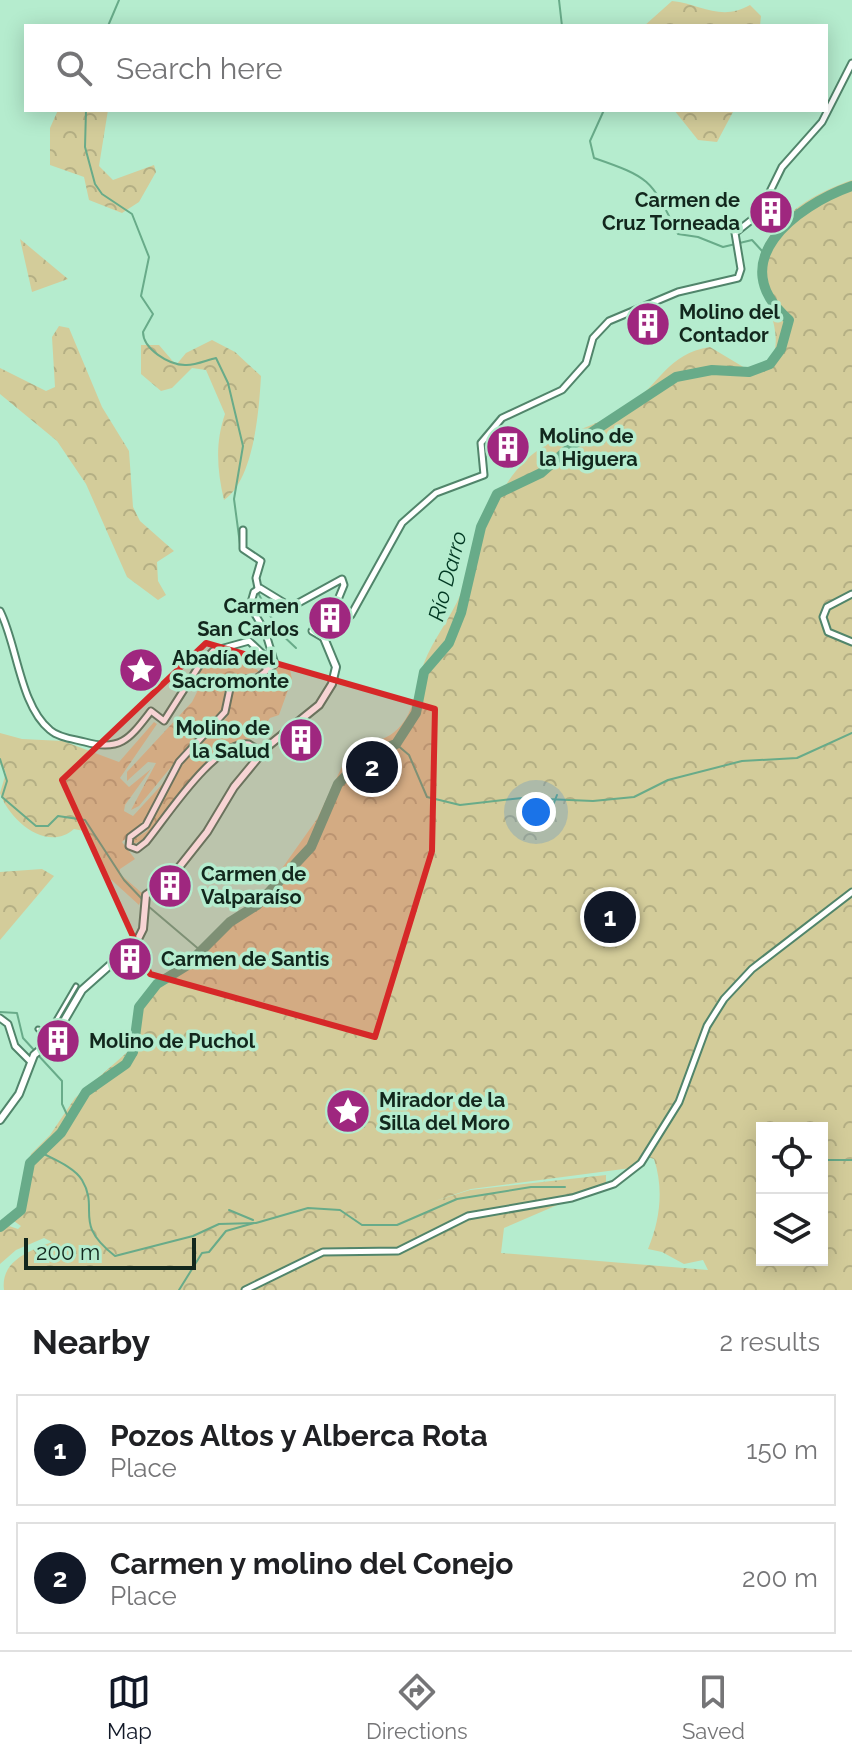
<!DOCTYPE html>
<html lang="en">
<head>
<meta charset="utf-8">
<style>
  :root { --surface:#fff; --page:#f6f6f6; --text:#202124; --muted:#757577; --line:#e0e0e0; --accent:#111827 }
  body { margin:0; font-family:Raleway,sans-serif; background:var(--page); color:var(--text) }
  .controls { position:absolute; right:24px; bottom:24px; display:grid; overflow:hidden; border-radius:0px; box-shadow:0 4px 20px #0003 }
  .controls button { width:72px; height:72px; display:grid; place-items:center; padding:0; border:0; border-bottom:2px solid var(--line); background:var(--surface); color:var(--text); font:40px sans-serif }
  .scale { position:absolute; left:24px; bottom:20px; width:172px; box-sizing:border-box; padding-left:8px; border:4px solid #12271d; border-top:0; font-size:22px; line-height:28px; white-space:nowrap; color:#12271d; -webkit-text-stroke:6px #b5ecce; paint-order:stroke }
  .you { position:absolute; left:536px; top:812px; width:28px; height:28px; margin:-20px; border:6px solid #fff; border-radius:50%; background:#1a73e8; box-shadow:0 0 0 12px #1a73e833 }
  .badge { display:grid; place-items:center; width:52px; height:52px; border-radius:50%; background:var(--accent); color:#fff; font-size:26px; font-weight:700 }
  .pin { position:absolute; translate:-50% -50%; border:4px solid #fff; box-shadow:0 2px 8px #0006 }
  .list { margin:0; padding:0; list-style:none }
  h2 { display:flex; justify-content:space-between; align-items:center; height:104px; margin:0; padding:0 32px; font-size:34px }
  h2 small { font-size:26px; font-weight:400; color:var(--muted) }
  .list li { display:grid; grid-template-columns:52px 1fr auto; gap:24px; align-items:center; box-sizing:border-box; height:112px; margin:0 16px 16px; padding:0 16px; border:2px solid var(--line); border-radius:0px }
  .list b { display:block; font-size:30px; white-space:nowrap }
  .list p { margin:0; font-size:26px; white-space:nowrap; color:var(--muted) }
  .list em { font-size:26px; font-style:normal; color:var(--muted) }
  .icon { flex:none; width:44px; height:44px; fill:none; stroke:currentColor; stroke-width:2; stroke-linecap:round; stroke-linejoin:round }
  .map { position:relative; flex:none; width:852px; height:1290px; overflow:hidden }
  .search { position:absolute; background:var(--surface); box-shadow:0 4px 20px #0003; left:24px; right:24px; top:24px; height:88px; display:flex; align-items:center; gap:20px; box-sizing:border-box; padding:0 28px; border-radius:0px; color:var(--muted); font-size:30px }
  .sheet { height:360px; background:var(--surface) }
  nav { display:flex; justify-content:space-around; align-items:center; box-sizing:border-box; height:112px; border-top:2px solid var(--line); background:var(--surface); font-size:22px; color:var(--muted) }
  nav a { display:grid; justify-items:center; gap:4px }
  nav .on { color:var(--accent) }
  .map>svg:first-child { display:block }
  .forest { fill:url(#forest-crowns); fill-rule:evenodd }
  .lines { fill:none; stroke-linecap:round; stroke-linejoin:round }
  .stream { stroke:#68ab89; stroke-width:2 }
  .river { stroke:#68ab89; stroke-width:10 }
  .pedestrian-casing { stroke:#51856b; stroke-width:7 }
  .minor-casing { stroke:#51856b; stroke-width:9 }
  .tertiary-casing { stroke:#51856b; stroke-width:10 }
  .pedestrian { stroke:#fff; stroke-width:3 }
  .minor { stroke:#fff; stroke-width:5 }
  .tertiary { stroke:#fff; stroke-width:6 }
  .marked { fill:#d62828; fill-opacity:0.2; stroke:#d62828; stroke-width:6; stroke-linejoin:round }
  .labels { text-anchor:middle; stroke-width:7; stroke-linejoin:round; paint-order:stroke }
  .poi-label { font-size:20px; font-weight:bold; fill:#12271d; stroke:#b5ecce; text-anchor:start }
  .water-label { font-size:22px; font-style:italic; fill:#003822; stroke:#b5ecce }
</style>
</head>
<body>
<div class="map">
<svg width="852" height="1290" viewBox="0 0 852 1290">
  <defs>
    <pattern id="forest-crowns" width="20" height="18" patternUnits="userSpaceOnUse" patternTransform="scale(2)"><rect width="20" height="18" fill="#d3cc9a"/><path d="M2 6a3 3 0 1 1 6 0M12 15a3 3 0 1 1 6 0" fill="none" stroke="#b4af84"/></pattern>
  </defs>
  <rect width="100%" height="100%" fill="#b5ecce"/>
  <!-- forest -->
  <g class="forest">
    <path d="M672,1C701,4 721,22 750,5L761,16L760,26H644Z"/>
    <polygon points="58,110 108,110 99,166 113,180 154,165 156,172 139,202 122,213 89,200 84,177 50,165 50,128"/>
    <polygon points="674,110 734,110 717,142 698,140"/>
    <path d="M852,180V1290H4C0,1260 32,1250 52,1242L44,1238L16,1250L0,1264V1223L18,1229L21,1226L11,1219L21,1200L31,1154L50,1135L75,1098L132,1048L140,1008L154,989L268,888L317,819L349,752C366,737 386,748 405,720C415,705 417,681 424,663C433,639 451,618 461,593C478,551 490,497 523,463C551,433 596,429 629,406C661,383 667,354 710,347L745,368L763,370C793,341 761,302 760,270C759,223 814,193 852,180ZM762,1128H822V1260H762ZM648,1157L654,1159C664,1189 660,1220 648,1249L662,1252L684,1264L703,1260L708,1270L501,1253L504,1228L606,1184V1175L470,1190L429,1203L471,1189L631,1168Z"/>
    <polygon points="20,239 68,279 32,292"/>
    <polygon points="59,326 69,328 102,407 129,451 133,507 140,521 174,551 157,562 158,581 166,595 158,600 127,577 86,484 57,441 0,394 0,368 46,391 55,387 52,337"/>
    <path d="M212,340L235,352L261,376C259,411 254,479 224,500C217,470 215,443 225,414L206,370L192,368L172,388L161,391L141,374V345H159L176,365L186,353Z"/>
    <path d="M240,649L259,672L232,676L226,681L223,707L216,719L199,733L139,806L131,810L156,763L148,762L127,781V772L192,702L200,686L195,681C205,659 215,651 240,649Z"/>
    <path d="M279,664L290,670L292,679L279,715L270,718L256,738C204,747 175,799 145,839L134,844V839L147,831L181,765L227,717L233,683L262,680Z"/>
    <path d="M154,722L157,724L120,778L129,787L151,769L125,805L124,811L133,816L167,779L150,815L122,842L135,859L120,869V874L143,894L139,905L106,875L84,831L74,829C47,853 9,820 0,793L6,773L0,764V733L22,739L63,741L119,762Z"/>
    <polygon points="42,869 54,876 0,940 0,872"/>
  </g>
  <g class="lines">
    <!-- stream -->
    <g class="stream">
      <polyline points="559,0 562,26"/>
      <polyline points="108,26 119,0"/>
      <path d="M86,110L85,147L95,184L102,194L132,214L149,257L141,296L153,314L143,332C143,349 169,365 185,365C194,366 207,360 216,358L228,383L243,446L234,499L240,544"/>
      <path d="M604,110L590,141L594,158C652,178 651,180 678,234L698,237L723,247L752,240L763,252"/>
      <polyline points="257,591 279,632 296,648"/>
      <polyline points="396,744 409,755 427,797 460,805 522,798 593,801 634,797 668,780 742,761 797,758 852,733"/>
      <polyline points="0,759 7,781 2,797 36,826 48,826 58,816 85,820 124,880 144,901"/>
      <polyline points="552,808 557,795"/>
      <polyline points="148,906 201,951"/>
      <polyline points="0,1012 17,1013 23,1038 34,1050"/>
      <polyline points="38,1055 62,1081 62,1104 69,1119"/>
      <path d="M40,1152C53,1159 74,1167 82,1180C100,1210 72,1223 115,1256L193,1236L219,1224L256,1223L308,1208L340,1210L362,1225H397L457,1199L531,1187H565"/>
      <polyline points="822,1160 852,1160"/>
      <polyline points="229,1210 253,1220"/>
      <polyline points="179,1290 202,1253 209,1252 226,1231 254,1223"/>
    </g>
    <!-- river -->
    <path class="river" d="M0,1227L21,1210L30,1163L61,1133L86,1092L126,1064L133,1052L139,1007L157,984L186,966L230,922L257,905L311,847L338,784L365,756L396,744L416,713L424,672L449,643L461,613L481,527L497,494L541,473L574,444L676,377L712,370L749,372L770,364L781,349L789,320C722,262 795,206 852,186"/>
    <!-- pedestrian casing -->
    <g class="pedestrian-casing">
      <polyline id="pedestrian" points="50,1039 38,1029 48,1034 76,986"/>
    </g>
    <!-- minor casing -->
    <g class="minor-casing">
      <g id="minor">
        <polyline points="243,530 243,549 261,561 256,578 258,588"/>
        <polyline points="852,594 827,607 823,617 828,632 852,642"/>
        <path d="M0,611C17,644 20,706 50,730C59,738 74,739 85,742C121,752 130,738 151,711L164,721L199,666L213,651L249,641L266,657V669"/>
        <path d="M263,753L249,744C215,740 166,818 146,842L137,849L129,846L130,837L146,825L179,762L225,712L232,679H256L275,664L265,631L250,606L254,592L260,588L291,607L342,579L344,585L337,602L312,631L324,638L351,615L402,523L436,493L484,475L481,443L502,418L562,390L586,363L593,338L609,321L678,292L738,278L741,269L735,233L759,214L782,167L822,122L852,63"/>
        <polyline points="0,1018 8,1024 15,1046 31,1062"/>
        <polyline points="245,1290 323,1252 398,1251 468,1216 572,1198 614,1184 641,1163 679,1102 707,1026 724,999 752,969 852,892"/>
      </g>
    </g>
    <!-- tertiary casing -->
    <g class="tertiary-casing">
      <polyline id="tertiary" points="0,1120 19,1094 34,1055 54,1038 82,990 137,941 143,929 146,895 169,880 207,832 234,787 267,747 319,705 332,684 336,667 324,638"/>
    </g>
    <!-- pedestrian -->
    <use href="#pedestrian" class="pedestrian"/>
    <!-- minor -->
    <use href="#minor" class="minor"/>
    <!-- tertiary -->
    <use href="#tertiary" class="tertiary"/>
  </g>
  <!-- marked area -->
  <path class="marked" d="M206,643L435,709L432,851L375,1037L150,974L62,780Z"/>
  <!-- icons -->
  <defs>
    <g id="building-disc" transform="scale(2.3)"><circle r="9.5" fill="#9f277f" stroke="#b5ecce"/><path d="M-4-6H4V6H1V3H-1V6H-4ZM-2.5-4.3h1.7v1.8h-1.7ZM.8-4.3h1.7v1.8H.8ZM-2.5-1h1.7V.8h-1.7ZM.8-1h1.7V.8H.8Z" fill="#fff"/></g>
    <g id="sight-disc" transform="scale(2.3)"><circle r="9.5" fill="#9f277f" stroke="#b5ecce"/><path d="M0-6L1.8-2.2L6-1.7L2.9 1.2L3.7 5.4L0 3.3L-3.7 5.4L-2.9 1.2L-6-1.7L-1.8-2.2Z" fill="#fff"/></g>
  </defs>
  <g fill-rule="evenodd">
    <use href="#building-disc" x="771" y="212"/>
    <use href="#building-disc" x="648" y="324"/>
    <use href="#building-disc" x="508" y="447"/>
    <use href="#building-disc" x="330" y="618"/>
    <use href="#sight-disc" x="141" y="670"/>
    <use href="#building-disc" x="301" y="740"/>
    <use href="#building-disc" x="170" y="886"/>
    <use href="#building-disc" x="130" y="959"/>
    <use href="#building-disc" x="58" y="1041"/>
    <use href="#sight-disc" x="348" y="1111"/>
  </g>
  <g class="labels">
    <!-- poi labels -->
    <g class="poi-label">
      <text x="740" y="207" text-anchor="end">Carmen de<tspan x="740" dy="23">Cruz Torneada</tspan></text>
      <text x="679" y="319">Molino del<tspan x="679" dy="23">Contador</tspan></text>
      <text x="539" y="443">Molino de<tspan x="539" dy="23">la Higuera</tspan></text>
      <text x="299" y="613" text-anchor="end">Carmen<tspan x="299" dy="23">San Carlos</tspan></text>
      <text x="172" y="665">Abadía del<tspan x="172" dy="23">Sacromonte</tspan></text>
      <text x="270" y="735" text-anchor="end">Molino de<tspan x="270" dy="23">la Salud</tspan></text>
      <text x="201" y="881">Carmen de<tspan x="201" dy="23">Valparaíso</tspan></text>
      <text x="161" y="966">Carmen de Santis</text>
      <text x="89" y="1048">Molino de Puchol</text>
      <text x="379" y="1107">Mirador de la<tspan x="379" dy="23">Silla del Moro</tspan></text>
    </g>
    <!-- water labels -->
    <g class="water-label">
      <text transform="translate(447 576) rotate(-75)" y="8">Río Darro</text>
    </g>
  </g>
</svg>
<div class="controls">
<button><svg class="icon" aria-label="locate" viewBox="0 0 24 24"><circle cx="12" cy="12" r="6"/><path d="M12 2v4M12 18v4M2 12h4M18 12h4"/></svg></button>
<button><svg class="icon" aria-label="layers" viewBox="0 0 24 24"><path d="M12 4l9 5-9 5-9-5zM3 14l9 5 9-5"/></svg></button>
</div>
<div class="scale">200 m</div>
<div class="you"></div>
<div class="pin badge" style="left:610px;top:917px">1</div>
<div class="pin badge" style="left:372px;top:767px">2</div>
<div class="search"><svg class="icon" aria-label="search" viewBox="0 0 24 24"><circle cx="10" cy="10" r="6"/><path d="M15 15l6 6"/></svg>Search here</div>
</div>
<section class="sheet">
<h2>Nearby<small>2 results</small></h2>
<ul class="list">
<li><span class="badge">1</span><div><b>Pozos Altos y Alberca Rota</b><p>Place</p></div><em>150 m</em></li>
<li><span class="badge">2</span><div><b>Carmen y molino del Conejo</b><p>Place</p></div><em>200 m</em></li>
</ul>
</section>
<nav>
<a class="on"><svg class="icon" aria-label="map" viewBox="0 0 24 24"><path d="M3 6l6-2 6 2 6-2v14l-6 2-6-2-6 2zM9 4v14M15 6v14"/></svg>Map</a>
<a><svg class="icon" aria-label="directions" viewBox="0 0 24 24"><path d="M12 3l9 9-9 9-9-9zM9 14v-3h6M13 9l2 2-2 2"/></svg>Directions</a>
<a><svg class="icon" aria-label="saved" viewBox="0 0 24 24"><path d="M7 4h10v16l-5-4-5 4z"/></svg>Saved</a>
</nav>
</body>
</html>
